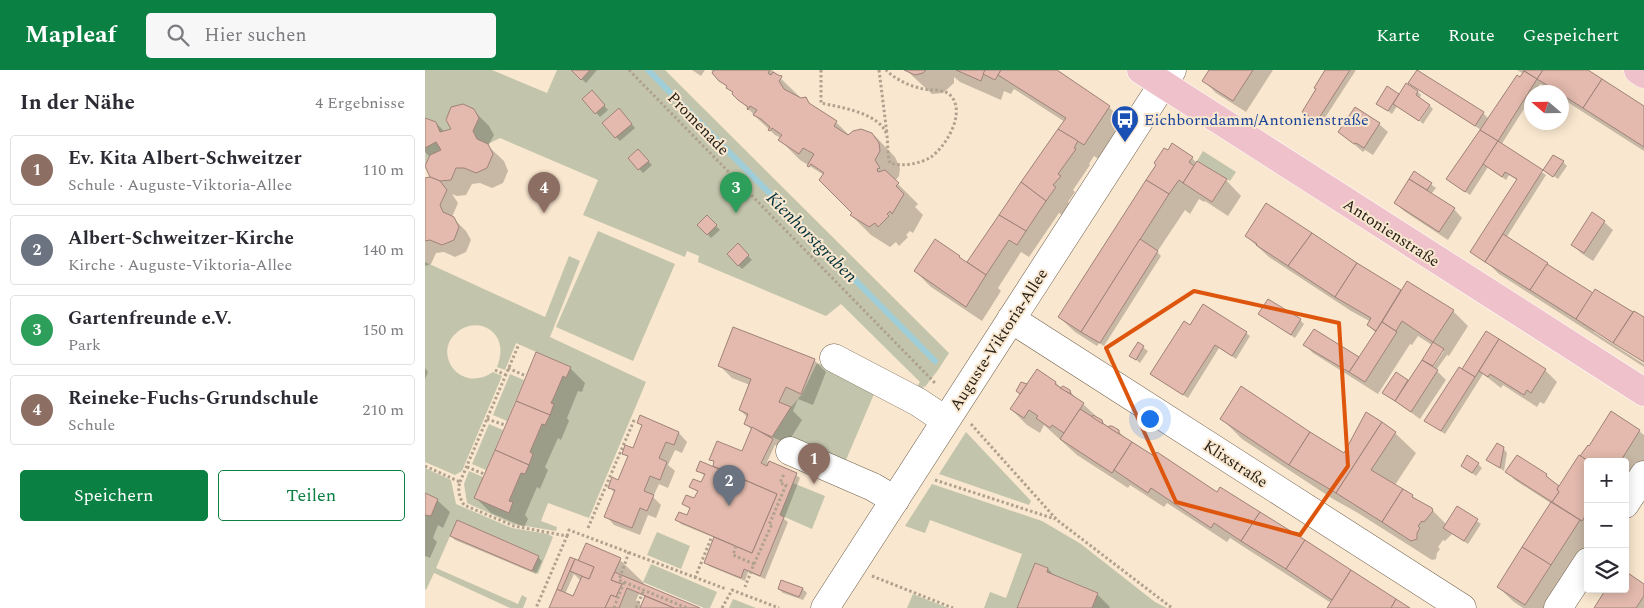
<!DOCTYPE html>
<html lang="de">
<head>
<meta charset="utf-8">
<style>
  :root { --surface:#fff; --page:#f7f7f7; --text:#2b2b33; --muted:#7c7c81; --line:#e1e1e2; --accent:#0b8043 }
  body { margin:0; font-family:Spectral,serif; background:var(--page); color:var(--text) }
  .controls { position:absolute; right:15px; bottom:15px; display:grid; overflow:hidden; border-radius:5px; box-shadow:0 2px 12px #0003 }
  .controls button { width:45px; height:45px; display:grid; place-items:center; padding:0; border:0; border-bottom:1px solid var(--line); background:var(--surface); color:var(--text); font:25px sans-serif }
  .compass { position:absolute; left:1099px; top:15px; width:45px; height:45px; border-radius:50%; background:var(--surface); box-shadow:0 2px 12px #0003; rotate:290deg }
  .you { position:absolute; left:724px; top:348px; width:18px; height:18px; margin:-12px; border:4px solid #fff; border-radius:50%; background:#1a73e8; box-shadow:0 0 0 8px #1a73e833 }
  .badge { display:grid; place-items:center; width:32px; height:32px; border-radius:50%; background:var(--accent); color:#fff; font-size:16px; font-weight:700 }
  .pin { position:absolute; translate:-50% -41px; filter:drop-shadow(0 1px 2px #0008) }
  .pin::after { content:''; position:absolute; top:26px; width:18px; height:15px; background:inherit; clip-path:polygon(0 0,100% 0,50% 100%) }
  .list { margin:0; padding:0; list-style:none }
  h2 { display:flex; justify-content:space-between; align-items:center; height:65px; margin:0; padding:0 20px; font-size:21px }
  h2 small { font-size:16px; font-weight:400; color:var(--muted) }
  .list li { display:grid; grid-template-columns:32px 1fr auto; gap:15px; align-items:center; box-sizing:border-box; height:70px; margin:0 10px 10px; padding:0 10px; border:1px solid var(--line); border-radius:5px }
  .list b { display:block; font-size:19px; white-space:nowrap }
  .list p { margin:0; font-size:16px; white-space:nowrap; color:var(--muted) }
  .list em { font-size:16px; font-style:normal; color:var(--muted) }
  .actions { display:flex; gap:10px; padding:15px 20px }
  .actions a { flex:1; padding:11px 0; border:1px solid var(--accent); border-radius:5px; text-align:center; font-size:18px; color:var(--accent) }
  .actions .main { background:var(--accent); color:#fff }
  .icon { flex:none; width:28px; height:28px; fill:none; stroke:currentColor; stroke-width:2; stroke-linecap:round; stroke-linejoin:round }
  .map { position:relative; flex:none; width:1219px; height:538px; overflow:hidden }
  header { display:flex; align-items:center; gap:30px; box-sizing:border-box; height:70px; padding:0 25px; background:var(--accent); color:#fff }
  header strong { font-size:24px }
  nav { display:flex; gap:28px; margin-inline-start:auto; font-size:18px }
  .search { width:350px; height:45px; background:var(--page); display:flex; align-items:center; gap:12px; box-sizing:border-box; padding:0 18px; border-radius:5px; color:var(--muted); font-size:19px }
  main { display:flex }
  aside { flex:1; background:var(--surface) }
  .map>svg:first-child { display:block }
  .green { fill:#c2c5ab }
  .shadow { fill:#0003; fill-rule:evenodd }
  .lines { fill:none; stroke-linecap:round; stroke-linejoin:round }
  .stream { stroke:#9fced9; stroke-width:6 }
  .building { fill:#e3baad; stroke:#9f8279 }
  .minor-casing { stroke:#71614c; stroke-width:29 }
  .major-casing { stroke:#fff; stroke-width:29 }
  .path { stroke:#afa18e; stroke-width:3; stroke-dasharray:2.5 2.5; stroke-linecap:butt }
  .minor { stroke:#fff; stroke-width:28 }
  .major { stroke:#efc1cb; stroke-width:28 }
  .marked { fill:none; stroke:#de560d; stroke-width:4; stroke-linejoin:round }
  .labels { text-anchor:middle; stroke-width:4; stroke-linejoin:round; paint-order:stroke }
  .transit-label { font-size:16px; fill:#164399; stroke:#f9e7cf; text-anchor:start }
  .street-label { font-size:16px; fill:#262017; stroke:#f9e7cf }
  .water-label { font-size:18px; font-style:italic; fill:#03323a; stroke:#f9e7cf }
</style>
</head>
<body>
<header>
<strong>Mapleaf</strong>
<div class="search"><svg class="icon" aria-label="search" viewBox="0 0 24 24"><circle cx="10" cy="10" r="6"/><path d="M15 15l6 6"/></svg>Hier suchen</div>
<nav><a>Karte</a><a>Route</a><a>Gespeichert</a></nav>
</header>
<main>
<aside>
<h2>In der Nähe<small>4 Ergebnisse</small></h2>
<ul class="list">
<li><span class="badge" style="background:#8d6e63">1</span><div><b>Ev. Kita Albert-Schweitzer</b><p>Schule · Auguste-Viktoria-Allee</p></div><em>110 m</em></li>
<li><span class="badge" style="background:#6b7280">2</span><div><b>Albert-Schweitzer-Kirche</b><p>Kirche · Auguste-Viktoria-Allee</p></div><em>140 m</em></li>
<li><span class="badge" style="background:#2e9e5b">3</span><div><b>Gartenfreunde e.V.</b><p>Park</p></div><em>150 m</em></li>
<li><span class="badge" style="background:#8d6e63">4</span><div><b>Reineke-Fuchs-Grundschule</b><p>Schule</p></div><em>210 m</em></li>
</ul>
<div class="actions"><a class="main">Speichern</a><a>Teilen</a></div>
</aside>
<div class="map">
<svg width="1219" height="538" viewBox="0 0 1219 538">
  <rect width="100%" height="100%" fill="#f9e7cf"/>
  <!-- green -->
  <g class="green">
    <polygon points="0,0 67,0 122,23 132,0 240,0 524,283 513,300 500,317 498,316 502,331 488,322 495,312 416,234 401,246 273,192 274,186 262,181 260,187 158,145 173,110 75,68 63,74 52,69 48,61 54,48 26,37 21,50 26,59 15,62 11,52 0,48"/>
    <polygon points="11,72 16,80 5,85 0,95 0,78"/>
    <polygon points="778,81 811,102 805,111 772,91"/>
    <polygon points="173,161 250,194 208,291 131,257"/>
    <path d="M144,186L155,191L125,267L221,312L164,448L123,433L116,451L132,457L131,461L88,454L42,433L39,414L44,401L58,407L84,442L88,432L84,431L96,403L100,404L108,384L105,382L117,354L120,355L129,335L126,333L138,306L141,307L145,297L91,273L80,300L72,297C79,280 76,262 57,256C49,254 41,256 35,260C4,281 35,325 68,302L77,306L37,401L30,405L0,392V192L120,247Z"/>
    <polygon points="392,293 452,317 418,397 347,367 366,337 377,324"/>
    <polygon points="85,304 99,310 82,351 68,345"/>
    <polygon points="64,354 78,360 61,400 47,394"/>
    <polygon points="541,362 606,431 604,435 514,404"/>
    <polygon points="0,398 26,410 31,434 87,458 123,464 128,467 113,504 107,501 114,486 32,450 11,498 93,534 97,525 102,528 98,538 85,538 9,503 1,520 0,519 0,445 6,446 13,429 0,423"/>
    <polygon points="368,413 400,426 387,459 355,445"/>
    <polygon points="507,414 617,451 656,474 730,532 742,538 667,538 673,523 622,502 623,498 611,493 592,538 559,538 565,522 581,528 597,484 505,450 500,463 480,456"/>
    <polygon points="232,462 265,476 256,499 222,485"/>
    <polygon points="226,494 292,522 285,538 279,538 218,512"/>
    <polygon points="488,524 523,538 482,538"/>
    <polygon points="308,529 331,538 304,538"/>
  </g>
  <!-- shadow -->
  <g class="shadow">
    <polygon points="147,0 172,0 161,13"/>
    <polygon points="267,0 280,0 276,6"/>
    <polygon points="286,0 347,0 377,29 380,29 391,39 411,52 425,66 436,61 450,66 470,87 475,98 474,106 470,111 493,134 490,137 498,145 488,163 485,161 481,165 483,167 474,176 471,172 465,177 446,165 426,145 428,143 399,105 375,90 355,70 356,68 350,65 334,50"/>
    <polygon points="481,0 630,0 684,37 699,52 675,90 669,86 664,94 665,95 648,120 650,122 643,132 645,134 637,145 634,143 604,187 596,182 573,218 576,221 557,251 506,217 490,201 510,171 534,187 541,193 547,196 543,192 640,52 589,19 586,24 579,21 576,30 535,12 529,7 529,13 518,23 507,24"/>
    <polygon points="786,0 848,0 821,42 791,23 779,11"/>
    <polygon points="899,0 931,0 896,54 878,42 901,1"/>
    <polygon points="1092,0 1160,0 1219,38 1219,81 1136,28 1136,22 1128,22 1115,14 1110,22 1106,22 1106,28 1076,75 1121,105 1081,168 1168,225 1171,221 1208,244 1219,248 1219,291 1169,259 1169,262 1219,294 1219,297 1074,204 1065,195 1051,185 1092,110 1084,105 1081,110 1063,97 1045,125 1027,113 1056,60 989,17 1058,43 1064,49 1096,9 1099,4"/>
    <polygon points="963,18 975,26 992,21 996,25 994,29 972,36 967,44 953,34"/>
    <polygon points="167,22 183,40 175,47 158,29"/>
    <polygon points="1005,36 1008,39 998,54 995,51"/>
    <polygon points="48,40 64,56 69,65 63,76 79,91 83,101 78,113 67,118 55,113 47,114 41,125 32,126 27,124 33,133 27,147 41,161 46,170 41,182 30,187 19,182 11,183 6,194 0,196 0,110 6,108 5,87 0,82 0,50 11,53 20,62 28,60"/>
    <polygon points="198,44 210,58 195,71 191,67"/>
    <polygon points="954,54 963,62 948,85 940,80 938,82 915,62"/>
    <polygon points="213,80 227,95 218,103 204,88"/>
    <polygon points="767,88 772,93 801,110 816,126 803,146 780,131 779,132 774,129 765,144 760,140 732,182 736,186 679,276 674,273 672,276 650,262 634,247"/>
    <polygon points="1138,92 1142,96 1133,109 1122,101"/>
    <polygon points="989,102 1011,118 1006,124 1029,139 1037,148 1023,170 979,141 970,133"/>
    <polygon points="282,147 295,160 286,168 274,155"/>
    <polygon points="1179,152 1188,160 1168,191 1156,183 1148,175"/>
    <path d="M821,166L934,195L976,222L1028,241L1043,256L1024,286L1022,285L1011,300L1021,310L995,349L959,323L971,304L984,312L1007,275L993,266L987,275L985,274L953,324L888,283L880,275L934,289L951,263L943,255L946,252L926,241L844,187ZM1016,281H1019L1005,302L1003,301Z"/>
    <polygon points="313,175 327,190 317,199 303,184"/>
    <polygon points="834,244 875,250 879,254 870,268"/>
    <polygon points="765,257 821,263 825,266 811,289 794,278 763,328 731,308"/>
    <polygon points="1062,263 1120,300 1132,312 1119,334 1115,332 1112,337 1078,315 1076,318 1058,304 1020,364 1005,354"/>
    <polygon points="713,274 723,281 715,293 706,286"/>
    <polygon points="112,284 145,298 160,313 157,322 153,321 142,348 144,351 136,370 133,368 120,397 123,400 115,419 112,417 100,445 103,449 99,457 66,443 51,428"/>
    <polygon points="389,290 401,302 388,335 373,329 368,341 377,350 359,379 350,375 342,392 371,405 375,408 359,449 363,452 340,509 323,502 320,511 284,496 280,492 290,468 256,454 252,450 262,447 266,439 258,434 270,430 273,422 265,417 277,414 280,406 272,400 289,398 290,393 286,389 318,383 327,360 321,354 323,348 315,340 325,315 307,308 295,296"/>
    <polygon points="0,298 3,302 0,309"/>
    <polygon points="631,313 636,318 644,321 684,358 693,361 707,374 793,423 796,419 982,538 903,538 906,533 805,468 802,472 742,433 739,437 705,415 703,418 652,385 619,355 615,363 602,355 586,339 596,324 592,320 603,315"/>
    <polygon points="216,347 254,363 262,372 257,383 250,380 243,395 250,401 243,418 234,414 228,427 236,435 231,448 223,445 215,465 189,455 181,446 190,423 184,417 194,412 204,388 199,383 208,380 218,356 214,352"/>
    <polygon points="797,349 919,385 956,353 970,363 991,383 970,415 1006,439 1022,455 1032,437 1056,454 1043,474 1027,464 1020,471 1018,470 1013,477 1015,479 1012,483 1011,489 1007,490 933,443 908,429 817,369"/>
    <polygon points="1214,361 1219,365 1219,393 1200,423 1200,392 1163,392 1163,478 1124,538 1098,538 1089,532 1073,517 1127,434 1090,410 1082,402 1121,405 1134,418 1154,387"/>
    <polygon points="1078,378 1082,383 1079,401 1063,390"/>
    <polygon points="1053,394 1057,398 1051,406 1037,396"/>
    <polygon points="0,424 12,430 25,442 18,458 13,455 8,468 12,472 5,488 0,486"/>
    <polygon points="26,466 113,487 117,491 111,504 30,470"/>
    <path d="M149,490L151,492L195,490L219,513L218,515L271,538H125ZM149,504L156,511L149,528L140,524ZM214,524L221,527L217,537L211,530Z"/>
    <polygon points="623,499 631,507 672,524 685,537 684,538 593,538"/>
    <polygon points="357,512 378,519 382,523 378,530 358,523 354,519"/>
    <polygon points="1219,515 1219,538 1171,538 1200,519"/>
  </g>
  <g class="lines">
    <!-- stream -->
    <polyline class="stream" points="223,0 510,291"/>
  </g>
  <!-- building -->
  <g class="building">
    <polygon points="146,0 165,0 156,10"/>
    <polygon points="289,0 345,0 343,3 346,5 348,2 355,6 356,5 357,7 354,11 359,19 376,28 381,27 384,33 412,51 409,56 423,65 428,61 436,59 447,63 454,73 455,81 450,90 455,98 452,99 453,102 460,100 474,113 471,116 479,124 467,144 465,141 462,144 464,146 453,157 450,153 444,157 425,145 427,143 394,110 399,103 386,94 384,97 382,96 389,84 378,78 374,84 353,70 357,65 347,58 345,61 343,60 345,57 336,49 328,45 332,40 325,36 323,40 322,39 323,37 313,30 307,24 308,22 301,18 302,16 294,11 287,3"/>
    <polygon points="479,0 501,0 498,3 490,5"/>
    <polygon points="531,0 560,0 556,11"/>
    <polygon points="560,0 576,0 570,10 558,4"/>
    <polygon points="576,0 632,0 685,36 659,75 633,59 641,48 573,5"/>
    <polygon points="784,0 828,0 808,31 777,11"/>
    <polygon points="900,0 925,0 892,51 877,42 891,19 889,18"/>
    <polygon points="992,0 1059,42 1050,56 983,13"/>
    <polygon points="1098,0 1118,0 1112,9"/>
    <polygon points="1118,0 1163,0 1177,9 1158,38 1136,24 1136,22 1133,22 1112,9"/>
    <polygon points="1099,1 1112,9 1073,71 1055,60 1092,5 1095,7"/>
    <polygon points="1177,9 1219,36 1219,77 1158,38"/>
    <polygon points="981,13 993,21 991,25 1005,35 994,51 968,34"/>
    <polygon points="962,16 974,24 963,41 951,34"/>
    <polygon points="167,20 180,35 170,44 157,29"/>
    <polygon points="38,34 49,39 54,48 48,61 52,69 63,74 68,84 62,98 51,103 39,98 31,98 26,110 15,111 5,107 0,96 5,85 16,80 11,72 0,78 0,48 11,52 15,62 26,59 21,50 26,37"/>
    <polygon points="930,37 955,53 939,78 931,73 929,74 913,62"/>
    <polygon points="194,38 207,54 190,68 177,53"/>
    <polygon points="633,59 653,71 649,78 651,79 633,104 636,106 628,115 631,117 621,131 596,112"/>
    <polygon points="1055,60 1073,71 1040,122 1021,109"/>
    <polygon points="1073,71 1118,100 1060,192 1045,182 1092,109 1080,102 1077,107 1058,94"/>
    <polygon points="747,73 768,87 764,92 769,96 758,113 754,110 744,124 721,110 731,95 729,93 739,78 743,80"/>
    <polygon points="213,79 224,91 213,100 203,88"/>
    <polygon points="1128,85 1139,91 1128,107 1118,100"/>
    <polygon points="772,91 802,109 787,132 758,113"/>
    <polygon points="989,101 1007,113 1002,120 984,109"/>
    <polygon points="5,107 15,111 22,120 15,135 18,142 29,147 34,157 29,170 17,175 5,170 0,171 0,108"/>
    <polygon points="984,109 1030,138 1014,162 969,133"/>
    <polygon points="721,110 744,124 656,262 633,247"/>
    <polygon points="596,112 621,131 601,161 574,145"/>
    <polygon points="841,133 887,163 863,196 831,175 832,174 820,166"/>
    <polygon points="1167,142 1180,151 1159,183 1146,175"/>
    <polygon points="282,145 292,155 282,165 272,155"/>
    <polygon points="574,145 601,161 592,175 584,170 561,205 542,192"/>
    <polygon points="887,163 932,193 910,227 863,196"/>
    <polygon points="1078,164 1123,193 1105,220 1060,192"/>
    <polygon points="510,169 535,186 534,187 561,205 541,237 489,201"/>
    <polygon points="715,169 733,181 675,273 656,262"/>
    <polygon points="313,173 324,185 313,196 302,184"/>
    <polygon points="932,193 976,220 951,261 942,255 946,248 910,227"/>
    <polygon points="1122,194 1168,223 1151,249 1105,220"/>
    <polygon points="982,211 1029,240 1008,272 977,251 971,261 957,252"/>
    <polygon points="1170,219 1208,242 1188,273 1151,249"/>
    <polygon points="843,229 876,249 866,265 833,244"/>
    <polygon points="778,234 822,262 807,286 790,275 758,325 725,304 759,251 765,255"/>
    <polygon points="1209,241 1219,247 1219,292 1188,273"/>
    <polygon points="957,252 972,262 940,312 924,302"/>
    <polygon points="308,257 390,289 376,324 361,317 354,332 366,337 347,367 319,354 323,344 314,340 326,309 293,296"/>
    <polygon points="889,259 934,287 924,302 878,275"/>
    <polygon points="1061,261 1074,269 1050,307 1037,299"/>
    <polygon points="1074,269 1121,299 1106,323 1102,320 1099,325 1065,304 1063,307 1054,301"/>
    <polygon points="713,272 719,276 711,290 704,286"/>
    <polygon points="1008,272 1019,279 1008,296 997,290"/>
    <polygon points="111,282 146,297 141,308 138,306 129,327 126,333 129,334 125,345 91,331"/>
    <polygon points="997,290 1013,300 986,342 970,331"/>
    <polygon points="1034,297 1050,307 1016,361 999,351"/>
    <polygon points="612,299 631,312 630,314 659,333 639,363 627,355 625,358 611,348 613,346 604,340 599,348 585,339"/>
    <polygon points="971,302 983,310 970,331 957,323"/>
    <polygon points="596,312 602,314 595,324 591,321"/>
    <polygon points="638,316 645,320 646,324 635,318"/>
    <polygon points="816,316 885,362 864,395 795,349"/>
    <polygon points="91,331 125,345 120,355 117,354 105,382 108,384 104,395 70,380"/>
    <polygon points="655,339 707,372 687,403 635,369"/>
    <polygon points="1186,341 1215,360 1195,392 1165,392 1155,386 1163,375 1164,376"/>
    <polygon points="941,342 957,352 911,423 864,395 885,362 919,383"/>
    <polygon points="215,345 254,362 249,375 241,372 234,388 242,392 235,410 225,406 219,421 229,425 222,441 215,438 207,458 179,447 190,420 183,418 187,407 193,410 203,386 197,384 200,375 208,378 217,355 212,353"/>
    <polygon points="668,345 677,350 678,354 667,347"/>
    <polygon points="957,352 971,362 946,400 978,419 957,452 911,423"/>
    <polygon points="684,356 687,356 694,360 694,364 683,357"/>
    <polygon points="327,357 348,369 336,393 342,396 344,391 372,403 355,445 359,447 335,506 319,499 316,508 279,493 289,467 327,483 352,424 288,396 289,391 284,390 292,371 317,381"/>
    <polygon points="707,372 729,386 732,382 792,422 795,417 835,442 816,471 789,453 786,458 726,418 723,423 689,400"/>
    <polygon points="1072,373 1079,377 1075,398 1061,390"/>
    <polygon points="70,380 104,395 100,404 96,403 84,431 88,432 84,443 49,428"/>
    <polygon points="1042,385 1054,393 1047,403 1036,396"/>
    <polygon points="1092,385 1122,404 1121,406 1134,416 1132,419 1134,422 1127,432 1080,402"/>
    <polygon points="1154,385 1165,392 1163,392 1163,442 1157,451 1127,432 1134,422 1132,419"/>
    <polygon points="275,391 352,424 327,483 250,450 254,442 262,445 265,438 257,434 261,425 269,428 273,421 264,417 268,409 276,412 280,404 271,401"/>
    <polygon points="978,419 988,425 987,427 1007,438 1008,441 999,452 997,451 993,456 995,458 992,463 992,469 986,471 957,452"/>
    <polygon points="0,423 13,429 6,446 0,445"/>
    <polygon points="1126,432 1155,450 1126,495 1097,477"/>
    <polygon points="1032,436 1053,449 1039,471 1018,458"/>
    <polygon points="835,442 880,470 861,499 816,471"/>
    <polygon points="32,450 114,486 107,501 25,466"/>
    <polygon points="880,470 926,500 907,530 861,499"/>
    <polygon points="161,473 196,488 186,510 197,514 191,527 186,525 180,538 124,538 132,519 148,526 157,506 164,509 169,497 153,491"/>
    <polygon points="1097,477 1126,495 1100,535 1072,517"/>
    <polygon points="145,487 150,489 136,521 132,519"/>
    <polygon points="150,489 169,497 164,509 145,501"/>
    <polygon points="610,493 623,498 622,502 673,523 667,538 592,538"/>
    <polygon points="926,500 971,529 966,538 902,538"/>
    <polygon points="1200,501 1219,514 1219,526 1211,538 1169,538 1181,519 1200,519"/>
    <polygon points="190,502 194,504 275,538 249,538 202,518 194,538 180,538 186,525 191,527 197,514 186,510"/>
    <polygon points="356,510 378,518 374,527 353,519"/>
    <polygon points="220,526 249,538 215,538"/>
    <polygon points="971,529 985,538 966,538"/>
  </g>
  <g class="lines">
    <!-- minor casing -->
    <g class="minor-casing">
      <g id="minor">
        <polyline points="586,249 1037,538"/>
        <polyline points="409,288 493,332 520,350"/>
        <polyline points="365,381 448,417 470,430"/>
        <polyline points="1200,434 1219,405"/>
        <polyline points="400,538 747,0"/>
        <polyline points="1133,538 1163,492"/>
      </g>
    </g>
    <!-- major casing -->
    <g class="major-casing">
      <g id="major">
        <polyline points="716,0 1219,322"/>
        <polyline points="1213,0 1219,4"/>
      </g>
    </g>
    <!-- path -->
    <g class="path">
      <polyline points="204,0 510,313"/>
      <path d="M396,0V33C414,37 457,43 462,66C463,75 462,84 465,93C477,97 495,94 506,87C521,76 540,45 527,27C520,18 508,21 498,19C485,16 471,10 461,0"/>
      <polyline points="454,0 462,64"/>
      <polyline points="83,298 101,306"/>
      <polyline points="70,300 81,305"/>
      <polyline points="62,349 80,355"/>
      <polyline points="546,354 632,450 747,538"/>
      <path d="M0,396L35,412C32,420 35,429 39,435L89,456L142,466L111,538"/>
      <polyline points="42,397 59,404"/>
      <polyline points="510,410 630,449"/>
      <polyline points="35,412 94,274"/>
      <polyline points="163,458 210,348"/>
      <polyline points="142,466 144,460 301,519"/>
      <polyline points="311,476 308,485 329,494 320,517"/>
      <polyline points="204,482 194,510 262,538"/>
      <polyline points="329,494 346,456 344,455 361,415 355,413 359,404"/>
      <polyline points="447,506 528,538"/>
      <polyline points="270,508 287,466"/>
      <polyline points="189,538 199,512"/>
      <polyline points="211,538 219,520"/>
      <polyline points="297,538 307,520 354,538"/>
    </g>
    <!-- minor -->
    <use href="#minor" class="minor"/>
    <!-- major -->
    <use href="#major" class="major"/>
  </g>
  <!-- marked area -->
  <path class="marked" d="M769,221L914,253L923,396L875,465L751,432L681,278Z"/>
  <!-- icons -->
  <defs>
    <g id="bus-pin" transform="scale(1.4375)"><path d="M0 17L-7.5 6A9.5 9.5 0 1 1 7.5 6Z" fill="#1a4fb4" stroke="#f9e7cf"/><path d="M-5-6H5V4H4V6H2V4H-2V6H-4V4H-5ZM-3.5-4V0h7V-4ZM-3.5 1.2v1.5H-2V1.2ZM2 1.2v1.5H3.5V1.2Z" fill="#fff"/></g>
  </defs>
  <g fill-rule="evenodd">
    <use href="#bus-pin" x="700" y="49"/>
  </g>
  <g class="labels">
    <!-- transit labels -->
    <g class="transit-label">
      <text x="719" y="55">Eichborndamm/Antonienstraße</text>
    </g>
    <!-- street labels -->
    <g class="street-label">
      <text transform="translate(274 53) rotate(46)" y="6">Promenade</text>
      <text transform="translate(967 162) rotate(33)" y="6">Antonienstraße</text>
      <text transform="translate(573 269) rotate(-57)" y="6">Auguste-Viktoria-Allee</text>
      <text transform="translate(811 393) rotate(33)" y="6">Klixstraße</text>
    </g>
    <!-- water labels -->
    <g class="water-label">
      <text transform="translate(387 167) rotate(45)" y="6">Kienhorstgraben</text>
    </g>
  </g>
</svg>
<div class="controls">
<button>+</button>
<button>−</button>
<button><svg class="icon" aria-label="layers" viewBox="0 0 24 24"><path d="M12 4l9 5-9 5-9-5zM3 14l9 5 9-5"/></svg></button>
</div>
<svg class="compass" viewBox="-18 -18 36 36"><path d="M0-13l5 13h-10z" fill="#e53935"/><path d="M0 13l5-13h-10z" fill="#7c7c81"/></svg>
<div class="you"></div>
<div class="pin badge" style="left:389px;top:414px;background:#8d6e63">1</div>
<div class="pin badge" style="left:304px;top:436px;background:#6b7280">2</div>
<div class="pin badge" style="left:311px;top:143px;background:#2e9e5b">3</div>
<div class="pin badge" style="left:119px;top:143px;background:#8d6e63">4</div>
</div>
</main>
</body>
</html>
